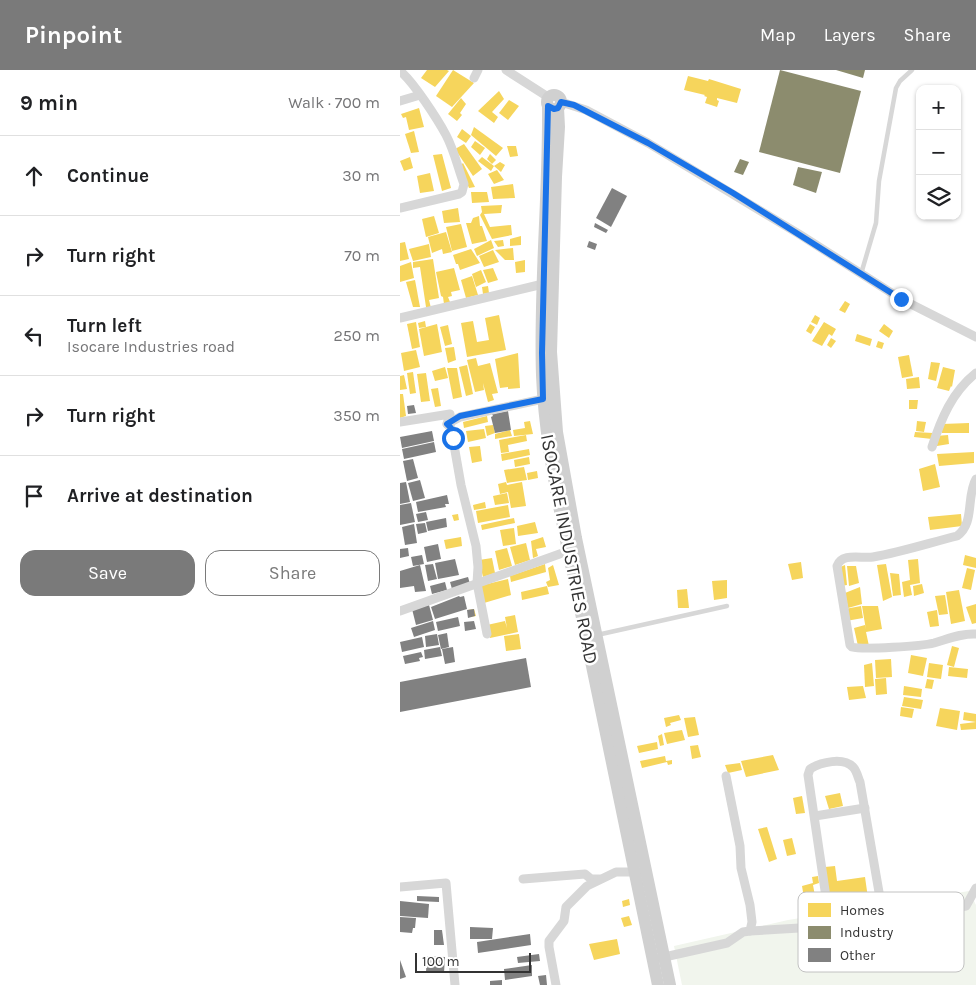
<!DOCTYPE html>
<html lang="en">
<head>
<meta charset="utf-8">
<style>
  :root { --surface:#fff; --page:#f6f6f6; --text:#202124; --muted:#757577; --line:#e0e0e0; --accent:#7a7a7a }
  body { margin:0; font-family:Karla,sans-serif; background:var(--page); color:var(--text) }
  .controls { position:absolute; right:15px; top:15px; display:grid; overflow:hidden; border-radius:10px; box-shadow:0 1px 4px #0004 }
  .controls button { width:45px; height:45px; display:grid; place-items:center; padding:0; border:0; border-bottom:1px solid var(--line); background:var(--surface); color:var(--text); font:25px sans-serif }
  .scale { position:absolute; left:15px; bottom:12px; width:116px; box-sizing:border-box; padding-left:5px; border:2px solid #333; border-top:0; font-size:14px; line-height:18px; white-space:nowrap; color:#333; -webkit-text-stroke:4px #fff; paint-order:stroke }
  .stop { position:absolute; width:15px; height:15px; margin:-11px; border:4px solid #1a73e8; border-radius:50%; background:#fff }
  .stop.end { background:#1a73e8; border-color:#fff; box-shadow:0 1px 5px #0008 }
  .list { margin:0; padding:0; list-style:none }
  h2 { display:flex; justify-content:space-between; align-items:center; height:65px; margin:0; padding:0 20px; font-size:21px }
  h2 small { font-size:16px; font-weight:400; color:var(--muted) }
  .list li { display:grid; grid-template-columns:32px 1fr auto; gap:15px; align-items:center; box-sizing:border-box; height:80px; padding:0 20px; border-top:1px solid var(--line) }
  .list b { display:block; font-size:19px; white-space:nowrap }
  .list p { margin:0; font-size:16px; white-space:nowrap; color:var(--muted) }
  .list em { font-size:16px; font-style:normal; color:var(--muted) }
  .actions { display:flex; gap:10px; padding:15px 20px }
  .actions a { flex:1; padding:11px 0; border:1px solid var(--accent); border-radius:15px; text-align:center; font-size:18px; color:var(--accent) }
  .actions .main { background:var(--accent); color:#fff }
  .icon { flex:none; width:28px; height:28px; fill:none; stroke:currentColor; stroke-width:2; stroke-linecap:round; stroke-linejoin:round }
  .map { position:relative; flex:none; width:576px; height:915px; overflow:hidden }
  header { display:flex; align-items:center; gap:30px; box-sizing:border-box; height:70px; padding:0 25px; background:var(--accent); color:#fff }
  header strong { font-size:24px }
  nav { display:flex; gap:28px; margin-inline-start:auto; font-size:18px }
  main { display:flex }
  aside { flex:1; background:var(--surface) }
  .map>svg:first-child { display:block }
  .green { fill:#f1f5ed }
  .homes { fill:#f6d55c }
  .industry { fill:#8c8c6e }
  .building { fill:#818181 }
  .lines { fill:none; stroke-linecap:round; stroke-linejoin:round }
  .lane { stroke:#d7d7d7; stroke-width:4.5 }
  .street { stroke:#d7d7d7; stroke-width:9 }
  .secondary { stroke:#d0d0d0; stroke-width:12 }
  .route { stroke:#1a73e8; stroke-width:6 }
  .labels { text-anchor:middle; stroke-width:5; stroke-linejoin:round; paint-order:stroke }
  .street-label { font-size:19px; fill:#333; stroke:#fff }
  .key { fill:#fff; stroke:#c2c2c2; stroke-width:1 }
  .key-label { font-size:14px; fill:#333 }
</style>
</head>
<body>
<header>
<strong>Pinpoint</strong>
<nav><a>Map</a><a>Layers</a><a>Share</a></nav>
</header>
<main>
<aside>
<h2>9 min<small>Walk · 700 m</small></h2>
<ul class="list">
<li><svg class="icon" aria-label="ahead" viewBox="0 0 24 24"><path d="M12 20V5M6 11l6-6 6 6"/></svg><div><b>Continue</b></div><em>30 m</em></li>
<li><svg class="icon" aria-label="right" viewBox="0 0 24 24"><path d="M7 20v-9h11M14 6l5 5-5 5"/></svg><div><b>Turn right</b></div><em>70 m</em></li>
<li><svg class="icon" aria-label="left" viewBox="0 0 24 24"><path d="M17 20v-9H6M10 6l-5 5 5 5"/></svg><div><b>Turn left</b><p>Isocare Industries road</p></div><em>250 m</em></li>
<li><svg class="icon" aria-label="right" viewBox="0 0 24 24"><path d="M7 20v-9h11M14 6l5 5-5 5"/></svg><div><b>Turn right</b></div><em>350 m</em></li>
<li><svg class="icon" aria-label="arrive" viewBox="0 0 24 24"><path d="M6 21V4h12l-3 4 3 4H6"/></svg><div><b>Arrive at destination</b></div></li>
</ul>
<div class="actions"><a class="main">Save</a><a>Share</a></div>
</aside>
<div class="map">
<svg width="576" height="915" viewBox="0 0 576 915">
  <rect width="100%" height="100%" fill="#fff"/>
  <!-- green -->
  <polygon class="green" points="569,821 576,835 576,915 282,915 274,876 388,850"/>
  <!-- homes -->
  <g class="homes">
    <polygon points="27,0 47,0 49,1 35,17 21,8"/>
    <polygon points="53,0 74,13 52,37 36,26"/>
    <polygon points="288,6 308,11 309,9 341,19 337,33 317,28 317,30 319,31 317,37 305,33 307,27 304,26 305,25 284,20"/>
    <polygon points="99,21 104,29 92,42 98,47 94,53 78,41"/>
    <polygon points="61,28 66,34 60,43 62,45 57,51 48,44"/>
    <polygon points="109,30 119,36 108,50 99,43"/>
    <polygon points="19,38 24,57 9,60 6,47 3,48 1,44"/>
    <polygon points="74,57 103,78 96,86 71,65"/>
    <polygon points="62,59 71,66 66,73 57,67"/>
    <polygon points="14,61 19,82 11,83 5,64"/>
    <polygon points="75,71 85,78 80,85 71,77"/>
    <polygon points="64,74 82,99 73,106 55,79"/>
    <polygon points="107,76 116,76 118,86 110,87"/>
    <polygon points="42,84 51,118 42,121 33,85"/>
    <polygon points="90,84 96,90 92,94 87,89"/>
    <polygon points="10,87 13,98 4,101 0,91"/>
    <polygon points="82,87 94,96 100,92 105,95 101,102 94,96 91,101 78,91"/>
    <polygon points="63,93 75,117 69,118 60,96"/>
    <polygon points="97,100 104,110 94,114 88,104"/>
    <polygon points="30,103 34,121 20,123 17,106"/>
    <polygon points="113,114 115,128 93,129 91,117"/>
    <polygon points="71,122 87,122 89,132 72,133"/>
    <polygon points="102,135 101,143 84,144 90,157 111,155 112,165 92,169 80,145 82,142 81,136"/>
    <polygon points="58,138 60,152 44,153 42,141"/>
    <polygon points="34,146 39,163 26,167 22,149"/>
    <polygon points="79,146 80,156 82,156 87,171 72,174 66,153 71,153 73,148"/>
    <polygon points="61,154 67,177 52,181 46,157"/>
    <polygon points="46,162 52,182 43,184 42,179 32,183 28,167"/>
    <polygon points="121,166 121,175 110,176 110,169"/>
    <polygon points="91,170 94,178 77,186 74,179"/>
    <polygon points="103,170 104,176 98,177 94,171"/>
    <polygon points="5,172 9,189 0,191 0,173"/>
    <polygon points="29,174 31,187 13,191 9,179"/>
    <polygon points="113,178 114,190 105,190 95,180"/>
    <polygon points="71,179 80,193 60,200 58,194 56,194 53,185"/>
    <polygon points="93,180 99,192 84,197 79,186"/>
    <polygon points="33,189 39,228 29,230 31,238 26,237 20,197 13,198 13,192"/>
    <polygon points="125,190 125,202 116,203 115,192"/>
    <polygon points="11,192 14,208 0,212 0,196"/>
    <polygon points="54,198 60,220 51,222 52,226 48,227 50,232 44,234 43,227 41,226 36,202"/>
    <polygon points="93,198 98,210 88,213 83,200"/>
    <polygon points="81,200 86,212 76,217 72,204"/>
    <polygon points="72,206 78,225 66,228 61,210"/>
    <polygon points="15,210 20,237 13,237 6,212"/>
    <polygon points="88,216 89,223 83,224 82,217"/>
    <polygon points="445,231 450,234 445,243 439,240"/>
    <polygon points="99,245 106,280 67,287 61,253 73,251 77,272 89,270 85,248"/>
    <polygon points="415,245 420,248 417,255 411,252"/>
    <polygon points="25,251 26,257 19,258 18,253"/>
    <polygon points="16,252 20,277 12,279 7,254"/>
    <polygon points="424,252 436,259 432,266 429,264 422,276 412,271"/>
    <polygon points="37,254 42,282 24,286 19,259"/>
    <polygon points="410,254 415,257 411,264 406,261"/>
    <polygon points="484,254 493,261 489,268 479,261"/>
    <polygon points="48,255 52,274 45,276 40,257"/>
    <polygon points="457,264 472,269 470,276 455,271"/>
    <polygon points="431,268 436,271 431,278 427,275"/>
    <polygon points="478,271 484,273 482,279 476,277"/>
    <polygon points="54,277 56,290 48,293 45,278"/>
    <polygon points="16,280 20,297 4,301 1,283"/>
    <polygon points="118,283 120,318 108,319 108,317 100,318 95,289"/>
    <polygon points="509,285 513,306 502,308 498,287"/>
    <polygon points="76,288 78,296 90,293 98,323 92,324 94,330 88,332 83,313 84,320 75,322 67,290"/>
    <polygon points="531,292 540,293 536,311 528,309"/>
    <polygon points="67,295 73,324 66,326 59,297"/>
    <polygon points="45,297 48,308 35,311 32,301"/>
    <polygon points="543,297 555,300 552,317 551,316 549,321 537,318"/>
    <polygon points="47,298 57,298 62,327 53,329"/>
    <polygon points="13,302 16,323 10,324 7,303"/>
    <polygon points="26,303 30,331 21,332 17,304"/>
    <polygon points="4,305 7,319 0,320 0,306"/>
    <polygon points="519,307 520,318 507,319 506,309"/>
    <polygon points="38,318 41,336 35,337 31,319"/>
    <polygon points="0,324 3,324 6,346 0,348"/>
    <polygon points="509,330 518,330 517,339 509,339"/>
    <polygon points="87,346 88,352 64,358 63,352"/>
    <polygon points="130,351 133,364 114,366 113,360 125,358 124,352"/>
    <polygon points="517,351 526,352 524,362 516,361"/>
    <polygon points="569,353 569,363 542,363 542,354"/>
    <polygon points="93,355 95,363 87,366 85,356"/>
    <polygon points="84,359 86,368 68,372 66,361"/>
    <polygon points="110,360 112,366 95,369 95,364"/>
    <polygon points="515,362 533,363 532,369 514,367"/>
    <polygon points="126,365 127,371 108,375 109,382 101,383 99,370"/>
    <polygon points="548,365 549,374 537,376 536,366"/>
    <polygon points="80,376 82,391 72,393 69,377"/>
    <polygon points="129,379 130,385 102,391 101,384"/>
    <polygon points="574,382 574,393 539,396 537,384"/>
    <polygon points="129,387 130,394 115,397 114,390"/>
    <polygon points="535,394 540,417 523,421 519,399"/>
    <polygon points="124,397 127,410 107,413 104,400"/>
    <polygon points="137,401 138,408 128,410 127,403"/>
    <polygon points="106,412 107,415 122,412 126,436 111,438 108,422 100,424 98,414"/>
    <polygon points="107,423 109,433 95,435 93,426"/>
    <polygon points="85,432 86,438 74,440 73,435"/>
    <polygon points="108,435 110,447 78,453 76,441"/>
    <polygon points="58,444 59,450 54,451 52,445"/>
    <polygon points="561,444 562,456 530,460 528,447"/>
    <polygon points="114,448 115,453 82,460 81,455"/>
    <polygon points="135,452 138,463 118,466 117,456"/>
    <polygon points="114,458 116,474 103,476 100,460"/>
    <polygon points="61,467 62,476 46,479 44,470"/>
    <polygon points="143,467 146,477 136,479 138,486 133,488 131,471"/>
    <polygon points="126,473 130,490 115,495 110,477"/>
    <polygon points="107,478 112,496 99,500 95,481"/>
    <polygon points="565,485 576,488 576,498 563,495"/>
    <polygon points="92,488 95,503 83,507 79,490"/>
    <polygon points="518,489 520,513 510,515 512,525 504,527 502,512 510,510 508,490"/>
    <polygon points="401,492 403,508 392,510 388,494"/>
    <polygon points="145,494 146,502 111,512 110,506"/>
    <polygon points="486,494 492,527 483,531 477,495"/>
    <polygon points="153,495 159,515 148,517 146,512 150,510 148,498"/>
    <polygon points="445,495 447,515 441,516 438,498"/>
    <polygon points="447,496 456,496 459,513 449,516"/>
    <polygon points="567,498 575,500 571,520 562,518"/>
    <polygon points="490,503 499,504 501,525 493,526"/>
    <polygon points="108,509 111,525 84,533 79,516"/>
    <polygon points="327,510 327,528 314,530 312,511"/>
    <polygon points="522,514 524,523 514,526 513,516"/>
    <polygon points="147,516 149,524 122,530 121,522"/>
    <polygon points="460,517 462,534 448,538 445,523"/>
    <polygon points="287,519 289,538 278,538 277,520"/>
    <polygon points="559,520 565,551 551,554 546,522"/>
    <polygon points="545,525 548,544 539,545 535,526"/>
    <polygon points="576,534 576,553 572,554 566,537"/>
    <polygon points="461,536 463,548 446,551 445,539"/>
    <polygon points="462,536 478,536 482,559 466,562 469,576 458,576 454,558 465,555 466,560"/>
    <polygon points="74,539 76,546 70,547 68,540"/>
    <polygon points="537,540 539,556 530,557 527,542"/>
    <polygon points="115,545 118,562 90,568 87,555 105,551 107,558 105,547"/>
    <polygon points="119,564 121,579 106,581 104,566"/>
    <polygon points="552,576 559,578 554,597 547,595"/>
    <polygon points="511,585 527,588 523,606 508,603"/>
    <polygon points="491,589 492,607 476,608 475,590"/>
    <polygon points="472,593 474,616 465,617 464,595"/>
    <polygon points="529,593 543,595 541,609 527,607"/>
    <polygon points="549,597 568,599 567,608 548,606"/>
    <polygon points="486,608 487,624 476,625 475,609"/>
    <polygon points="527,609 534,610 532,619 525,618"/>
    <polygon points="463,616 466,628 449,630 447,617"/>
    <polygon points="504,616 522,619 521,627 503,625"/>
    <polygon points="504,627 523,630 521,639 502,636"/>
    <polygon points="501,637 514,639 512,648 500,646"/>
    <polygon points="540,638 560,641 557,660 536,656"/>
    <polygon points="564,642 576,644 576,652 563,650"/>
    <polygon points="279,645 281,650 270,653 271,655 266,657 264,648"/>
    <polygon points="295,647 299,665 288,667 284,648"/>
    <polygon points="576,652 576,659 561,660 560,654"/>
    <polygon points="282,660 285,670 267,674 264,663"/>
    <polygon points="262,664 264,675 260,676 258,666"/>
    <polygon points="257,672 258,679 239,683 237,676"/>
    <polygon points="298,675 301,687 292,689 290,676"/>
    <polygon points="373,685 379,700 346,707 341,691"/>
    <polygon points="265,686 266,691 272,690 272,694 268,695 267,692 242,698 240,691"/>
    <polygon points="340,693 342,700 328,703 325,695"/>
    <polygon points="440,723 443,736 429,739 425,726"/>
    <polygon points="402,726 405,743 396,744 393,728"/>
    <polygon points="367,757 377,789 369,792 358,759"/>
    <polygon points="392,768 396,784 387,786 383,770"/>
    <polygon points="435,796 437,811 465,807 468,828 430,832 425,797"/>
    <polygon points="418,806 419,813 413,815 415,826 404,828 402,816 413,813 412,807"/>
    <polygon points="229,829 230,835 223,837 222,831"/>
    <polygon points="229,846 232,855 224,857 221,848"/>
    <polygon points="217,869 220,884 194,890 189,874"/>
  </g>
  <!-- industry -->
  <g class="industry">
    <polygon points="380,0 461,21 440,103 359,82"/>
    <polygon points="436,0 465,0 463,8"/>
    <polygon points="340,89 349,92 343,105 334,102"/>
    <polygon points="398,97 422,102 416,123 393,115"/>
  </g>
  <!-- building -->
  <g class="building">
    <polygon points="212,118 227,126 211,157 196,148"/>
    <polygon points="195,153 208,160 206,163 194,157"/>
    <polygon points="189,171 197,174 195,180 187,177"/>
    <polygon points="14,335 16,343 8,344 7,336"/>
    <polygon points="108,341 111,360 95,363 91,347 93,346 92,344"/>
    <polygon points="32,361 34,371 2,378 0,367"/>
    <polygon points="34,372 36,382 4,389 2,379"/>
    <polygon points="13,389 18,408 7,411 3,391"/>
    <polygon points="20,410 25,428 13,431 8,413"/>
    <polygon points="6,412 10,432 0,434 0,413"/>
    <polygon points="47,425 49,434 45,434 46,437 18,442 16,432"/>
    <polygon points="11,433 15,452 0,455 0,435"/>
    <polygon points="26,442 28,450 18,452 16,444"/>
    <polygon points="46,448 47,457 28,461 26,452"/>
    <polygon points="25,453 27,462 18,464 16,454"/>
    <polygon points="14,454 17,473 5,475 2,457"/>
    <polygon points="38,474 41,489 27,492 24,477"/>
    <polygon points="8,478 9,486 0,488 0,479"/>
    <polygon points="22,485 24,494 13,496 11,487"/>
    <polygon points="55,489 59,505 38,509 35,493"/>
    <polygon points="33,494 37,509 28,511 25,495"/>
    <polygon points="20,495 26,521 15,522 14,516 0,518 0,501"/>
    <polygon points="68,507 70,514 52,519 50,512"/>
    <polygon points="45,512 47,520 32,524 30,516"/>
    <polygon points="59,526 60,527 64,526 67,539 35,549 31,537"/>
    <polygon points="29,535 33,550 16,555 12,539"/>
    <polygon points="74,539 75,546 68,548 67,540"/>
    <polygon points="58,547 60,556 38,561 36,552"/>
    <polygon points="33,551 35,560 14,567 11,558"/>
    <polygon points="74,551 76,559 65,561 64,552"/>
    <polygon points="47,563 49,577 41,579 38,565"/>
    <polygon points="37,564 39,575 26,577 25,566"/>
    <polygon points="22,567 24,577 2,582 0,572"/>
    <polygon points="40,577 42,586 25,589 24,580"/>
    <polygon points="53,577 55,592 45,594 42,579"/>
    <polygon points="21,582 23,587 19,588 20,591 5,594 3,586"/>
    <polygon points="126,588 131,617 0,642 0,612"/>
    <polygon points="17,826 39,827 39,832 17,831"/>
    <polygon points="0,831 29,834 28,848 0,846"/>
    <polygon points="0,847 16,848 15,858 13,858 12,863 0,862"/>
    <polygon points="70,857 93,858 92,869 70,869"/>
    <polygon points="34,860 42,860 44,875 34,875"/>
    <polygon points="130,864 131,875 78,883 77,872"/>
    <polygon points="139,884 140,891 118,893 117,887"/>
    <polygon points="27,886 45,887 44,903 26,902"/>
    <polygon points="0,890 6,907 0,909"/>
    <polygon points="132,895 132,906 105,910 104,899"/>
    <polygon points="146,905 147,915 140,915 138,906"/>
    <polygon points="102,910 102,915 90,915 90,911"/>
  </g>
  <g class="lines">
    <!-- lane -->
    <g class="lane">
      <polyline points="461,204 476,153 479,111 496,18 500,11 512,0"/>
      <polyline points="197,565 327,536"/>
    </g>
    <!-- street -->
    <g class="street">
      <polyline points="106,0 148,27"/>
      <path d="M0,1C13,11 38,50 46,65C54,80 58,98 64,114L62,122L59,124L0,138"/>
      <polyline points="74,8 78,0"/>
      <polyline points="0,31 20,25"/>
      <polyline points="161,32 186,40 248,73 399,164 501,229 576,267"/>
      <polyline points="0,248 143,214"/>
      <polyline points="0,352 50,344 47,354 51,358 61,415 76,476 78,497 77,513 87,564"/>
      <polyline points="47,354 60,347 143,329"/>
      <path d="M532,377C541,349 552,322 576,303"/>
      <path d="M576,409C566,426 575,454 557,466C529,473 502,482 473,487C462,489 442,482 437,496L450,575L452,577C463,580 522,576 534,573C548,569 561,563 576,564"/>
      <polyline points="0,541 168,481"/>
      <polyline points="415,746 465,738"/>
      <polyline points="123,809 185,804 191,809 199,809"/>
      <polyline points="0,817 46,813 55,915"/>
      <path d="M427,834L408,705L410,699C421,692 443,687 453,697C457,701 458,708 460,712L485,857"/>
      <polyline points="350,861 433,856 473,861 526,843 566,836 576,818"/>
      <polyline points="260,888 327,873 343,862 350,861 352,852 350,835 341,798 340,776 326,706"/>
      <polyline points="156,915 149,877 149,871 164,851 166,837 187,816 216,802 240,802"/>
    </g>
    <!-- secondary -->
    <g class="secondary">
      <circle cx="154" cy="32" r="7"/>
      <path d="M148,36C149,126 139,216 142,305C144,356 153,406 163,456L258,915"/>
      <polyline points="158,38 159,57 156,107 151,282 157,362 176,468 270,915"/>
    </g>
  </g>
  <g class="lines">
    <!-- route -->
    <polyline class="route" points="53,368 51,358 47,354 60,346 143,329 142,283 148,36 154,39 158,38 161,32 174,35 248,73 333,123 501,229"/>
  </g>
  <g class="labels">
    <!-- street labels -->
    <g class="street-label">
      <text transform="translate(170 479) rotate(79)" y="7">ISOCARE INDUSTRIES ROAD</text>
    </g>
  </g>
  <!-- legend -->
  <rect x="398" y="822" width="166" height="80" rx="8" class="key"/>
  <rect x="408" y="833" width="23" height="14" fill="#f6d55c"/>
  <rect x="408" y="856" width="23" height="13" fill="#8c8c6e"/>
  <rect x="408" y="878" width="23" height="14" fill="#818181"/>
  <g class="key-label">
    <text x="440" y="845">Homes</text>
    <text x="440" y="867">Industry</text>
    <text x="440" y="890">Other</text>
  </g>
</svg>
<div class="controls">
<button>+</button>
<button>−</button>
<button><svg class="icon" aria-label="layers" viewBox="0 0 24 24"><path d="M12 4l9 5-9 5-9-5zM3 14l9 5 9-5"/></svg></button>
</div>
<div class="scale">100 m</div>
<div class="stop" style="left:53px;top:368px"></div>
<div class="stop end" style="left:501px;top:229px"></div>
</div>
</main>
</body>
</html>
